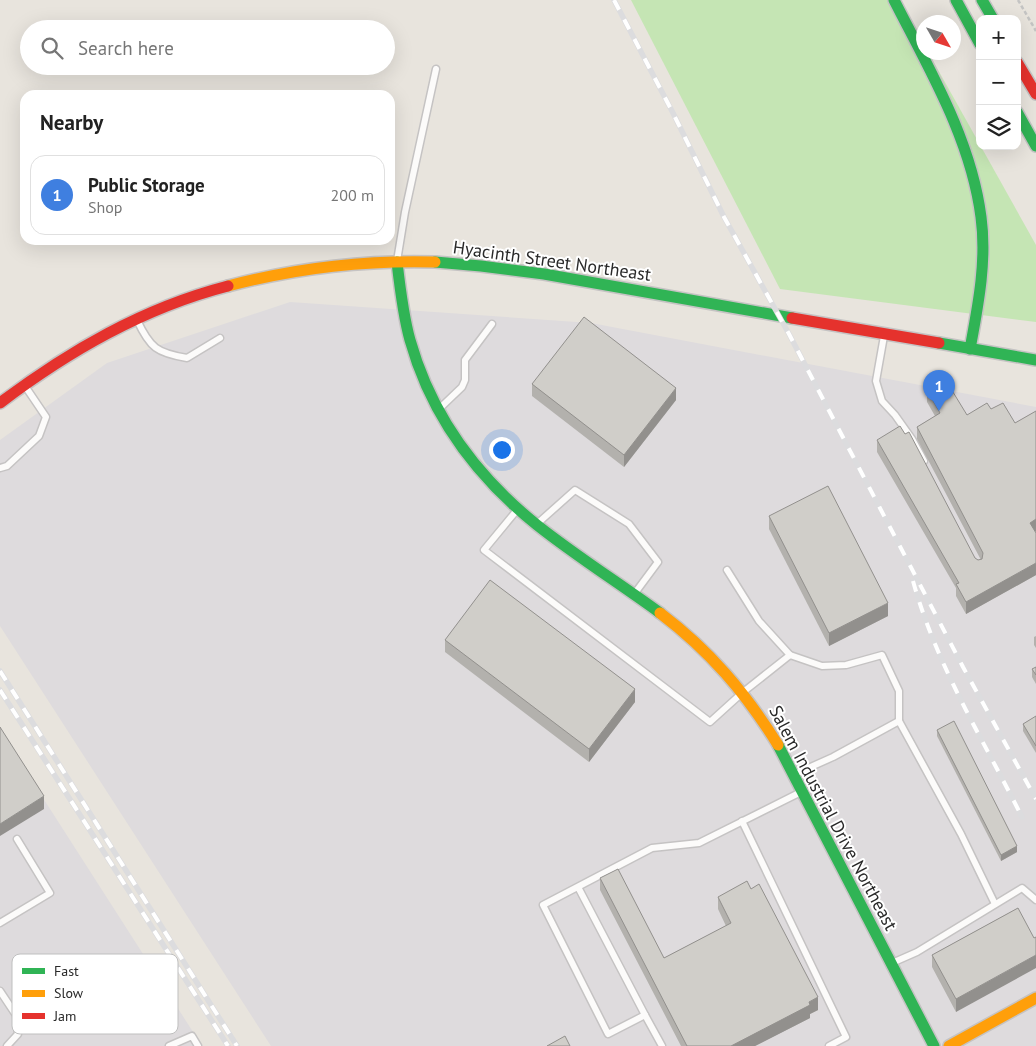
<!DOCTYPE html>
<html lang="en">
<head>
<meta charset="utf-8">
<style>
  :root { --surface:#fff; --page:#f2f2f2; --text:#222; --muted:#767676; --line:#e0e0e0; --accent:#ea580c }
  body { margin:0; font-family:"PT Sans",sans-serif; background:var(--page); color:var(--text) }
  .controls { position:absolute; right:15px; top:15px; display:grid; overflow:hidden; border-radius:10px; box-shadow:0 5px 20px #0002 }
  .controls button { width:45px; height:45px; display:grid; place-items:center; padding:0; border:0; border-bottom:1px solid var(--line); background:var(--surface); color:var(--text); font:25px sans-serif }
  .compass { position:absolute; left:916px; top:15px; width:45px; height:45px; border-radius:50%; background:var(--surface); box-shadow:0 5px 20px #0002; rotate:129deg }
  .you { position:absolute; left:501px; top:449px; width:18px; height:18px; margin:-12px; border:4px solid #fff; border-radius:50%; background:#1a73e8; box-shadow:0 0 0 8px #1a73e833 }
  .badge { display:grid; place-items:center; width:32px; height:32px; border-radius:50%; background:var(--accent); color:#fff; font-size:16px; font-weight:700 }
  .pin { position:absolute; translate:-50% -41px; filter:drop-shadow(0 1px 2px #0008) }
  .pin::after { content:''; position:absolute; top:26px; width:18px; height:15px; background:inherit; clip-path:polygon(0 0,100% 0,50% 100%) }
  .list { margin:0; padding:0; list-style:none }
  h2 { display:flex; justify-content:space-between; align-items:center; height:65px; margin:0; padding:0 20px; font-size:21px }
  h2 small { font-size:16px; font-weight:400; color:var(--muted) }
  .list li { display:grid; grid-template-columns:32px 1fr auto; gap:15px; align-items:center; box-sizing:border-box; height:80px; margin:0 10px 10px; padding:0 10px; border:1px solid var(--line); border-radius:15px }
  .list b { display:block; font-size:19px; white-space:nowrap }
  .list p { margin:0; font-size:16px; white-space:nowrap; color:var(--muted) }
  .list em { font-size:16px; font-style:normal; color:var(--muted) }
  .icon { flex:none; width:28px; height:28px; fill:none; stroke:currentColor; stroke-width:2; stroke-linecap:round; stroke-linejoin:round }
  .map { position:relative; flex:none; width:1036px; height:1046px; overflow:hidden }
  .search { position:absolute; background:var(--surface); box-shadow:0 5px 20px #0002; left:20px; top:20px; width:375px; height:55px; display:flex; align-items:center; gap:12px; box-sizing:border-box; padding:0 18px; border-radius:28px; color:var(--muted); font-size:19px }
  .panel { position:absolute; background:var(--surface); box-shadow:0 5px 20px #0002; left:20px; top:90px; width:375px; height:155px; border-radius:15px }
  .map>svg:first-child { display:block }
  .industrial { fill:#dedbdd }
  .green { fill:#c5e5b4 }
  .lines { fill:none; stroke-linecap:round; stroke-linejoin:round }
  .lane-casing { stroke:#c5c3c3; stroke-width:9 }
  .fast-casing { stroke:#c5c3c3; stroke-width:14 }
  .slow-casing { stroke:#c5c3c3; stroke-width:14 }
  .jam-casing { stroke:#c5c3c3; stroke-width:14 }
  .path { stroke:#c4c4c3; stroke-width:2.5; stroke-dasharray:4 2.5; stroke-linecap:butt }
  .lane { stroke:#fcfbfa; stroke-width:6 }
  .fast { stroke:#30b455; stroke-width:11 }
  .slow { stroke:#ff9f0a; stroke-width:11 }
  .jam { stroke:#e5322d; stroke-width:11 }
  .rail-casing { stroke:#dcdcde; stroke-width:5.5 }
  .rail { stroke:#fff; stroke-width:4; stroke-dasharray:11; stroke-linecap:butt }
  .wall { fill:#b3b1ad }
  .shaded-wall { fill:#92908d }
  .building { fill:#d0cec9; stroke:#92908d }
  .labels { text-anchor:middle; stroke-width:4; stroke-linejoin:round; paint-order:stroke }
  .street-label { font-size:18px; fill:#292929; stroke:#fff }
  .key { fill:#fff; stroke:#bfbfbf; stroke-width:1 }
  .key-label { font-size:14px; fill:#292929 }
</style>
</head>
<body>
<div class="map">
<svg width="1036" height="1046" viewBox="0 0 1036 1046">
  <rect width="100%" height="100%" fill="#e8e4dd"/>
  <!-- industrial -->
  <g class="industrial">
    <polygon points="290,302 591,323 1036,407 1036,1046 271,1046 0,626 0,440 107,363"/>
    <polygon points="0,731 202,1046 0,1046"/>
  </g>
  <!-- green -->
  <polygon class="green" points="631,0 899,0 1036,245 1036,322 780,289"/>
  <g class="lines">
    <!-- lane casing -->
    <g class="lane-casing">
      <g id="lane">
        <polyline points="397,261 405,212 436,69"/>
        <path d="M137,320C150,348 157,353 187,358L220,338"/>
        <polyline points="884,336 876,381 882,401 895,415 912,439 924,461"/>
        <polyline points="439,409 462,387 465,380 465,360 492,324"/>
        <polyline points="0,468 7,466 39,436 46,417 25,386"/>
        <polyline points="517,510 484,550 710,722 742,693 790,655 822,666 846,665 882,655 899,691 899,721"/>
        <polyline points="538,523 575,490 629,524 658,562 635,593"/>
        <polyline points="727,570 759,621 790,655"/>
        <polyline points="795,774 833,757 899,721 961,834 995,904"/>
        <polyline points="742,821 846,1037 829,1046"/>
        <polyline points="578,887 645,1015 608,1034 543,905 652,848 699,843 801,792"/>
        <polyline points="0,923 50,893 17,839"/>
        <polyline points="892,963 917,952 1022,888 1036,900"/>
        <polyline points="0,991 16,1015 18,1034 7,1046"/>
        <polyline points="645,1015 662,1046"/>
        <polyline points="169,1046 192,1036 198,1046"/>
      </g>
    </g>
    <!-- fast casing -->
    <g class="fast-casing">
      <g id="fast">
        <path d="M894,0C929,69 971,139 981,217C987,261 978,306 970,349"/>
        <polyline points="956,0 980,44"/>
        <polyline points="982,0 993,19"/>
        <polyline points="1017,112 1036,146"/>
        <path d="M397,262C400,288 403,315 410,340C431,415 476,476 537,525C576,556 619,583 660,613"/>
        <polyline points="435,262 481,266 544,274 792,318"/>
        <polyline points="939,343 1036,360"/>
        <polyline points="778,745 934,1046"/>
      </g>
    </g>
    <!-- slow casing -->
    <g class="slow-casing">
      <g id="slow">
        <path d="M228,286C296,268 365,260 435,262"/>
        <path d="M660,613C710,651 745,692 778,745"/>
        <polyline points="949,1046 1036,998"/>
      </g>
    </g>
    <!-- jam casing -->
    <g class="jam-casing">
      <g id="jam">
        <polyline points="1017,62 1036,94"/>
        <polyline points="792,318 939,343"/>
        <path d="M0,403C69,351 143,308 228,286"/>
      </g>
    </g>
    <!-- path -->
    <polyline class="path" points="1018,0 1036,31"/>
    <!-- lane -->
    <use href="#lane" class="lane"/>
    <!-- fast -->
    <use href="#fast" class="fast"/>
    <!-- slow -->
    <use href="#slow" class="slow"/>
    <!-- jam -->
    <use href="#jam" class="jam"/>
    <!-- rail casing -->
    <g class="rail-casing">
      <g id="rail">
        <polyline points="614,0 673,113 724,217 789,334 963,667 1036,799"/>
        <path d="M913,581C937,667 983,739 1022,817"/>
        <polyline points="0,671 237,1046"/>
        <polyline points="0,690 228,1046"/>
      </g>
    </g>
    <!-- rail -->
    <use href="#rail" class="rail"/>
  </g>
  <!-- wall -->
  <g class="wall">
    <polygon points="532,384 676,400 624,467 532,396"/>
    <polygon points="927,390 967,415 991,409 1015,423 1036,411 1036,575 966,614 956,596 956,588 877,452 877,440 975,558 978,560 981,560 917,439 917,427 935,416 927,402"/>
    <polygon points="769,516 888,616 829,646 769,529"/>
    <polygon points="1036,636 1036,648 1034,645 1034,637"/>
    <polygon points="445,640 635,702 589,762 445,652"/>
    <polygon points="1036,667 1036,684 1032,677 1032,669"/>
    <polygon points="1036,716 1036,753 1023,731 1023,724"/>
    <polygon points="937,730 1017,852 1001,861 937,736"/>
    <polygon points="600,878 664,958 726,926 718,909 718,897 818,1010 810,1014 810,1018 755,1046 681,1046 600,890"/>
    <polygon points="1018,908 956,1012 932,967 932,955"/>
  </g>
  <!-- shaded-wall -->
  <g class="shaded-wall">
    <polygon points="676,388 676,400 624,467 624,455"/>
    <polygon points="1036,519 1036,531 1030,534 1030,523"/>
    <polygon points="1036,563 1036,575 966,614 966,602"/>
    <polygon points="888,603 888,616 829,646 829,633"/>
    <polygon points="635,689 635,702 589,762 589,749"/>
    <polygon points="44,796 44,809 0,836 0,824"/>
    <polygon points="1017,846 1017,852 1001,861 1001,855"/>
    <polygon points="1036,955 1036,968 956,1012 956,999"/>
    <polygon points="818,997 818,1010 810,1014 810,1018 755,1046 731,1046"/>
  </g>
  <!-- building -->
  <g class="building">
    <polygon points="584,317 676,388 624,455 532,384"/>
    <polygon points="945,379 967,415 987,403 991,409 1003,403 1015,423 1036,411 1036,519 1030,523 1036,533 1036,563 966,602 956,584 959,583 877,440 900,426 905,434 909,432 975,558 978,560 982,559 983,553 917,427 940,413 927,390"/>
    <polygon points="828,486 888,603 829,633 769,516"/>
    <polygon points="490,580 635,689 589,749 445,640"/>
    <polygon points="1036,667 1036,675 1032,669"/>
    <polygon points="1036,716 1036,746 1023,724"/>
    <polygon points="954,721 1017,846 1001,855 937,730"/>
    <polygon points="0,727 44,796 0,824"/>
    <polygon points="618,869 664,958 731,923 718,897 747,881 751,889 759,884 818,997 809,1002 810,1005 731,1046 687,1046 600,878"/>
    <polygon points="1018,908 1034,938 1036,937 1036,955 956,999 932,955"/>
    <polygon points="565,1036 570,1046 547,1046"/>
  </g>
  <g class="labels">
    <!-- street labels -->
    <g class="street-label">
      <text transform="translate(552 261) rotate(8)" y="6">Hyacinth Street Northeast</text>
      <text transform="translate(833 818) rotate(62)" y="6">Salem Industrial Drive Northeast</text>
    </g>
  </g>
  <!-- legend -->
  <rect x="12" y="954" width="166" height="80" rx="8" class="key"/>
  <rect x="22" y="968" width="23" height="6" fill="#30b455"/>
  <rect x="22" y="990" width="23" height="7" fill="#ff9f0a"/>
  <rect x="22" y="1013" width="23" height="6" fill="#e5322d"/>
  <g class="key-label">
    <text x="54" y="976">Fast</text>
    <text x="54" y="998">Slow</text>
    <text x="54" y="1021">Jam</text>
  </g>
</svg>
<div class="controls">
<button>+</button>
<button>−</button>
<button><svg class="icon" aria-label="layers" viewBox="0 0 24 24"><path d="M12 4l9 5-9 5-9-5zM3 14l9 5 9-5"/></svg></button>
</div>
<svg class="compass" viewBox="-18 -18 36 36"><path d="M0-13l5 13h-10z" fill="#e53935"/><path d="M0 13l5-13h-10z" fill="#767676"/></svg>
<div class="you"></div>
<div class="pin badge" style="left:939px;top:411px;background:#3f7fe0">1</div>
<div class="search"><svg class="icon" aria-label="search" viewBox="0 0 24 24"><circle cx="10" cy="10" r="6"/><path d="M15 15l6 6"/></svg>Search here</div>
<section class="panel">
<h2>Nearby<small></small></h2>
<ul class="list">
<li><span class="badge" style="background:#3f7fe0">1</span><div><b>Public Storage</b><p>Shop</p></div><em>200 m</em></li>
</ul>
</section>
</div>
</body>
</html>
